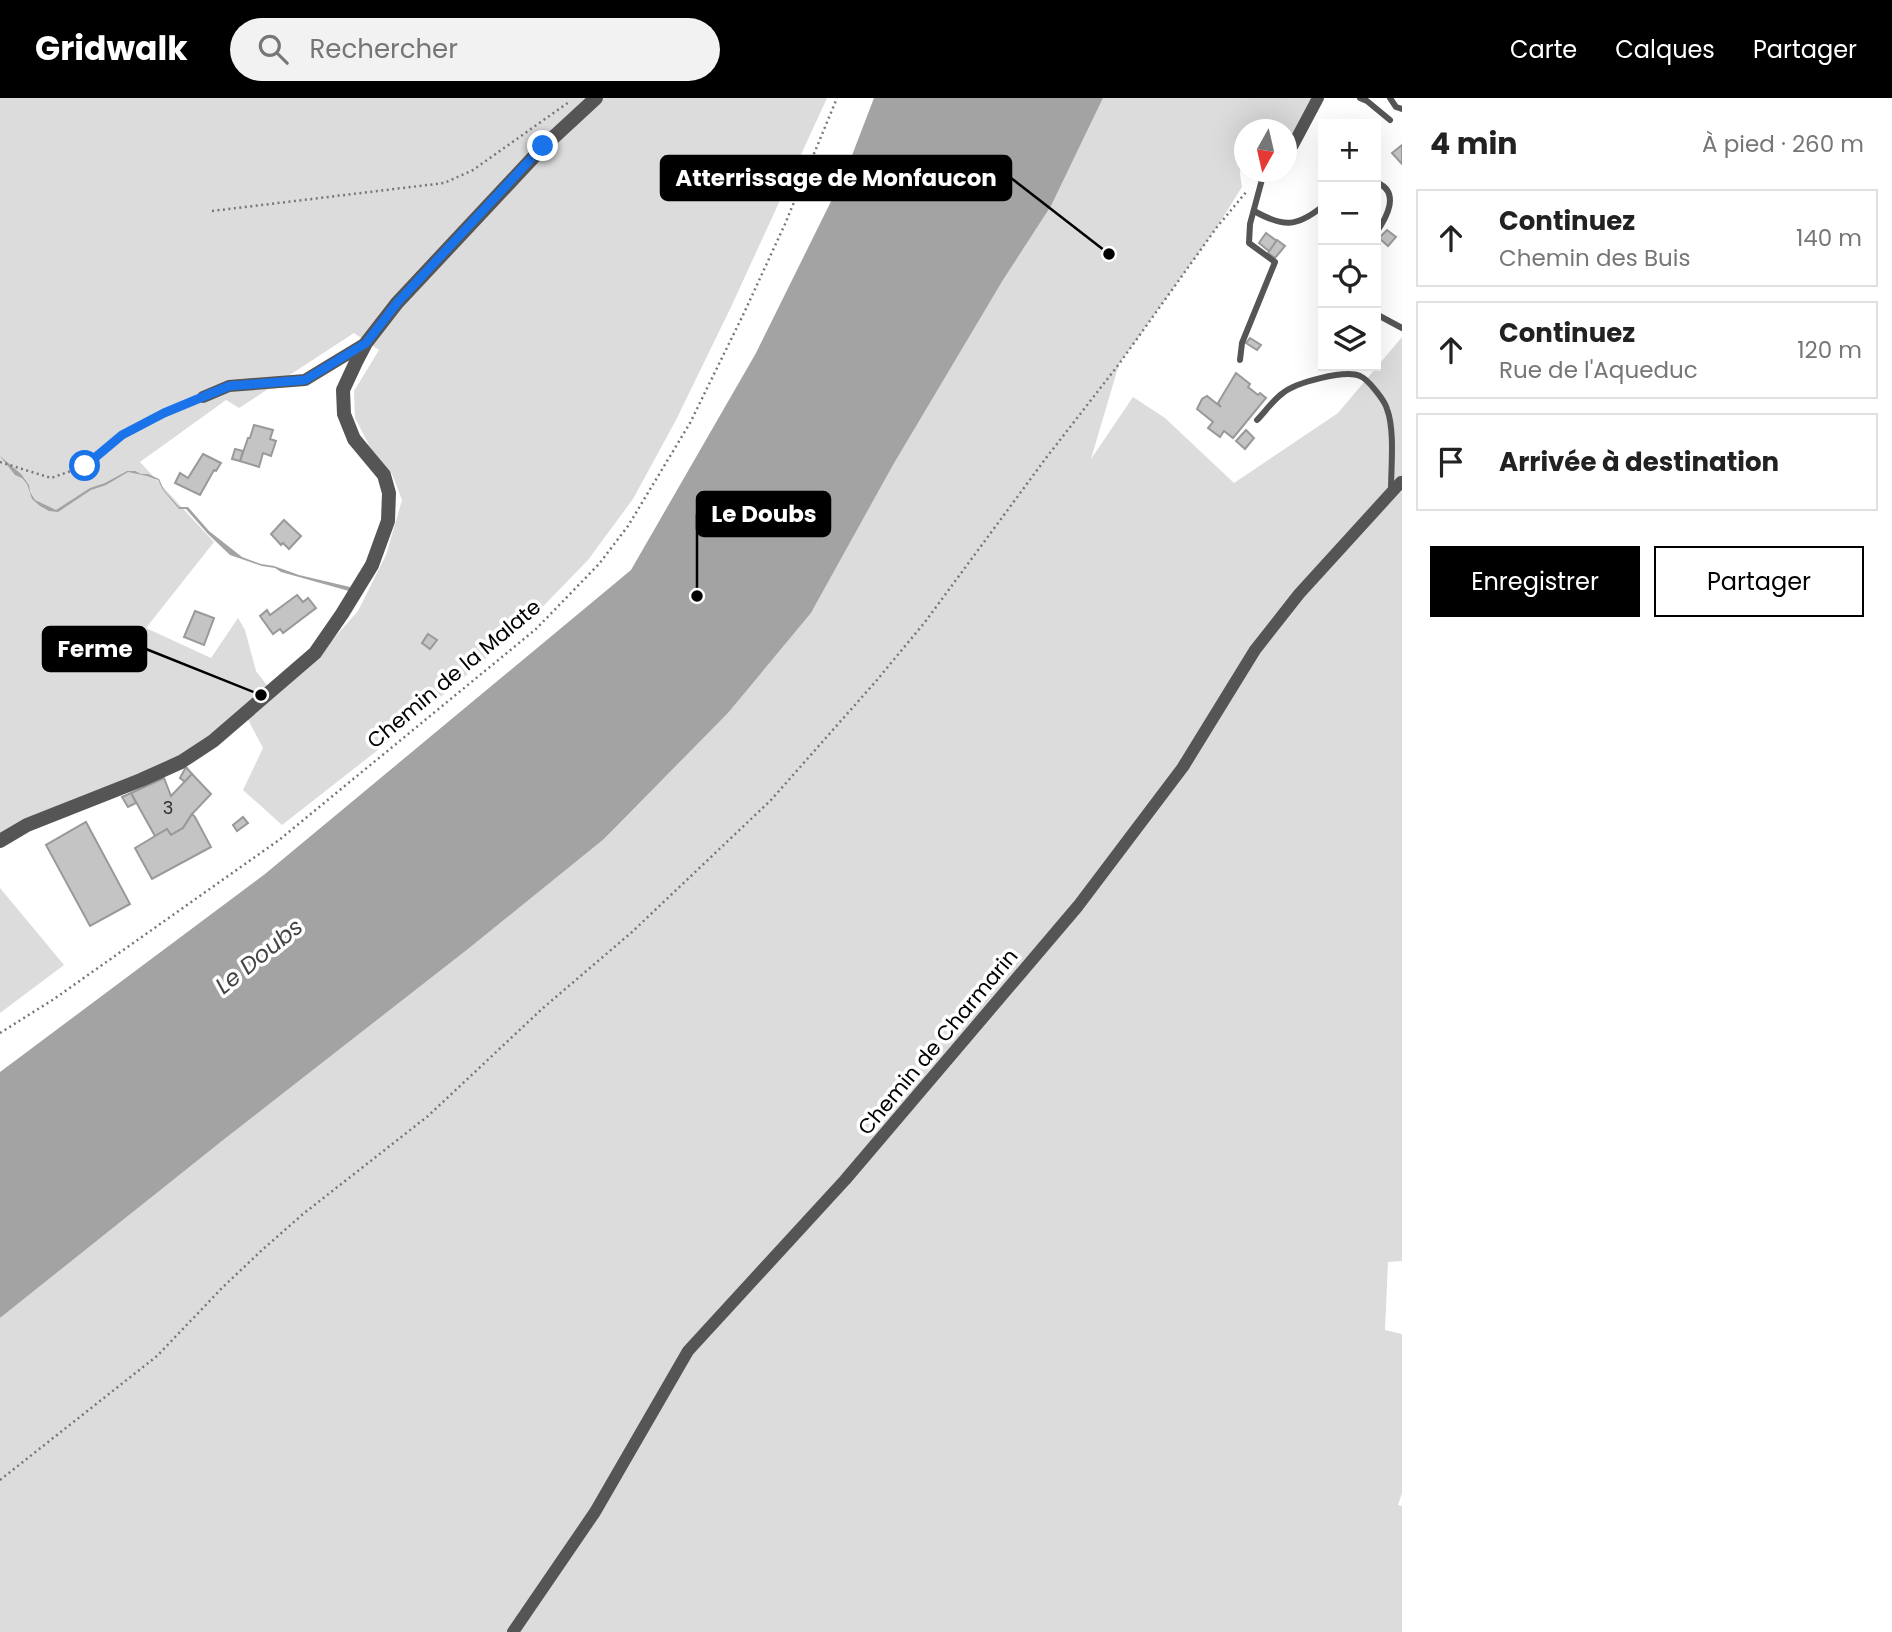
<!DOCTYPE html>
<html lang="fr">
<head>
<meta charset="utf-8">
<style>
  :root { --surface:#fff; --page:#f2f2f2; --text:#222; --muted:#767676; --line:#e0e0e0; --accent:#000 }
  body { margin:0; font-family:Poppins,sans-serif; background:var(--page); color:var(--text) }
  .controls { position:absolute; right:21px; top:21px; display:grid; overflow:hidden; border-radius:0px; box-shadow:0 7px 28px #0002 }
  .controls button { width:63px; height:63px; display:grid; place-items:center; padding:0; border:0; border-bottom:2px solid var(--line); background:var(--surface); color:var(--text); font:35px sans-serif }
  .compass { position:absolute; left:1234px; top:21px; width:63px; height:63px; border-radius:50%; background:var(--surface); box-shadow:0 7px 28px #0002; rotate:188deg }
  .stop { position:absolute; width:21px; height:21px; margin:-16px; border:5px solid #1a73e8; border-radius:50%; background:#fff }
  .stop.end { background:#1a73e8; border-color:#fff; box-shadow:0 2px 7px #0008 }
  .list { margin:0; padding:0; list-style:none }
  h2 { display:flex; justify-content:space-between; align-items:center; height:91px; margin:0; padding:0 28px; font-size:30px }
  h2 small { font-size:23px; font-weight:400; color:var(--muted) }
  .list li { display:grid; grid-template-columns:46px 1fr auto; gap:21px; align-items:center; box-sizing:border-box; height:98px; margin:0 14px 14px; padding:0 14px; border:2px solid var(--line); border-radius:0px }
  .list b { display:block; font-size:26px; white-space:nowrap }
  .list p { margin:0; font-size:23px; white-space:nowrap; color:var(--muted) }
  .list em { font-size:23px; font-style:normal; color:var(--muted) }
  .actions { display:flex; gap:14px; padding:21px 28px }
  .actions a { flex:1; padding:16px 0; border:2px solid var(--accent); border-radius:0px; text-align:center; font-size:24px; color:var(--accent) }
  .actions .main { background:var(--accent); color:#fff }
  .icon { flex:none; width:38px; height:38px; fill:none; stroke:currentColor; stroke-width:2; stroke-linecap:round; stroke-linejoin:round }
  .map { position:relative; flex:none; width:1402px; height:1534px; overflow:hidden }
  header { display:flex; align-items:center; gap:42px; box-sizing:border-box; height:98px; padding:0 35px; background:var(--accent); color:#fff }
  header strong { font-size:33px }
  nav { display:flex; gap:38px; margin-inline-start:auto; font-size:24px }
  .search { width:490px; height:63px; background:var(--page); display:flex; align-items:center; gap:18px; box-sizing:border-box; padding:0 24px; border-radius:38px; color:var(--muted); font-size:26px }
  main { display:flex }
  aside { flex:1; background:var(--surface) }
  .map>svg:first-child { display:block }
  .green { fill:#dcdcdc; fill-rule:evenodd }
  .water { fill:#a3a3a3 }
  .building { fill:#c4c4c4; stroke:#999; stroke-width:2 }
  .lines { fill:none; stroke-linecap:round; stroke-linejoin:round }
  .path { stroke:#777; stroke-width:2.5; stroke-dasharray:2 3.5; stroke-linecap:butt }
  .service { stroke:#555; stroke-width:6 }
  .minor { stroke:#555; stroke-width:12 }
  .tertiary { stroke:#555; stroke-width:14 }
  .route { stroke:#1a73e8; stroke-width:9 }
  .labels { text-anchor:middle; stroke-width:7; stroke-linejoin:round; paint-order:stroke }
  .number-label { font-size:18px; fill:#313131 }
  .street-label { font-size:21px; fill:#000; stroke:#fff }
  .water-label { font-size:23px; font-style:italic; fill:#444; stroke:#fff }
  .leader { fill:none; stroke:#000; stroke-width:2.5 }
  .callout-dot { fill:#000; stroke:#fff; stroke-width:2.5 }
  .callout { fill:#000; stroke:#000; stroke-width:2.5 }
  .callout-label { font-size:23px; text-anchor:middle; font-weight:bold; fill:#fff }
</style>
</head>
<body>
<header>
<strong>Gridwalk</strong>
<div class="search"><svg class="icon" aria-label="search" viewBox="0 0 24 24"><circle cx="10" cy="10" r="6"/><path d="M15 15l6 6"/></svg>Rechercher</div>
<nav><a>Carte</a><a>Calques</a><a>Partager</a></nav>
</header>
<main>
<div class="map">
<svg width="1402" height="1534" viewBox="0 0 1402 1534">
  <rect width="100%" height="100%" fill="#fff"/>
  <!-- green -->
  <g class="green">
    <path d="M0,0H827L731,209L676,322L633,401L588,462L523,529L383,648L282,727L243,692L263,650L245,616L213,643L0,743ZM354,235L379,252L354,293L355,320L370,349L392,376L402,402L386,457L358,513L318,558L275,598L256,573L245,532L238,520L211,560L146,530L214,444L140,364L226,302L239,310Z"/>
    <polygon points="1103,0 1319,0 1287,49 1286,32 1244,32 1244,58 1241,65 1240,76 1242,89 1217,129 1119,266 1091,361 1133,299 1165,320 1234,385 1338,315 1402,239 1402,1163 1388,1164 1385,1232 1402,1236 1402,1395 1398,1407 1402,1408 1402,1534 0,1534 0,1220 227,1039 468,851 604,741 728,615 811,515 893,367 1003,182 1051,108"/>
    <polygon points="0,790 64,867 0,915"/>
  </g>
  <!-- water -->
  <g class="water">
    <polygon points="874,0 1103,0 1051,108 1003,182 893,367 811,515 728,615 604,741 468,851 227,1039 0,1220 0,974 265,776 631,472 756,255 846,73"/>
    <polygon points="0,358 21,376 29,387 30,394 35,402 56,412 90,390 105,385 127,373 135,373 141,376 148,376 159,381 164,392 179,409 188,409 209,433 242,459 261,466 274,468 299,477 350,489 349,493 281,474 275,470 262,468 230,457 208,436 186,411 179,411 163,392 158,382 147,378 128,374 106,387 91,392 58,414 49,413 40,408 32,401 27,386 22,380 15,377"/>
  </g>
  <!-- building -->
  <g class="building">
    <polygon points="1402,47 1402,66 1392,55"/>
    <polygon points="1387,132 1396,139 1388,148 1379,140"/>
    <polygon points="1266,135 1277,143 1269,153 1259,145"/>
    <polygon points="1277,142 1285,148 1275,160 1268,155"/>
    <polygon points="1250,240 1261,247 1257,252 1246,245"/>
    <polygon points="1236,275 1250,286 1248,289 1258,297 1260,295 1266,300 1233,340 1224,333 1220,339 1208,330 1213,324 1197,311 1202,301 1207,298 1221,309 1218,305"/>
    <polygon points="254,327 273,332 270,341 276,343 271,358 263,355 259,369 240,363 248,340 250,340"/>
    <polygon points="1246,332 1254,340 1245,351 1236,343"/>
    <polygon points="235,351 243,353 240,363 232,361"/>
    <polygon points="203,356 221,365 216,373 214,372 200,397 175,385 180,375 188,380"/>
    <polygon points="284,422 301,438 289,451 283,445 281,447 271,436"/>
    <polygon points="297,497 303,504 308,500 316,510 283,535 280,531 273,536 260,518 267,512 270,517"/>
    <polygon points="195,513 214,520 204,547 184,539"/>
    <polygon points="428,536 437,542 430,551 422,545"/>
    <polygon points="186,669 192,676 185,684 180,680"/>
    <polygon points="192,676 211,696 192,716 183,730 171,737 167,731 155,738 131,695 164,680 171,698"/>
    <polygon points="131,695 136,705 128,709 122,699"/>
    <polygon points="192,716 195,719 211,749 152,781 135,750 167,731 171,737 183,730"/>
    <polygon points="243,719 248,725 237,733 233,727"/>
    <polygon points="86,724 130,806 90,828 46,747"/>
  </g>
  <g class="lines">
    <!-- path -->
    <g class="path">
      <polyline points="212,113 444,85 473,72 569,4"/>
      <polyline points="0,364 51,380 85,368 122,337 191,304"/>
      <polyline points="0,935 54,901 279,742 536,531 599,466 628,428 690,325 744,215 785,126 837,0"/>
      <polyline points="0,1382 157,1258 223,1189 261,1153 303,1116 428,1018 543,910 632,834 771,702 877,582 925,524 1046,360 1119,266 1217,129 1247,93"/>
    </g>
    <!-- service -->
    <g class="service">
      <polyline points="1360,0 1367,3 1390,22"/>
      <polyline points="1390,0 1396,9 1402,11"/>
      <path d="M1376,84C1401,94 1387,119 1376,135"/>
      <path d="M1254,113C1283,129 1296,130 1323,108"/>
      <polyline points="1376,216 1402,230"/>
      <polyline points="1240,262 1242,245 1275,164 1249,145 1250,126 1264,74"/>
      <path d="M1257,322C1265,314 1273,302 1283,295C1295,285 1345,271 1360,278C1368,281 1385,303 1387,311C1395,332 1391,369 1391,392"/>
    </g>
    <!-- minor -->
    <g class="minor">
      <polyline points="1286,53 1293,47 1318,0"/>
      <polyline points="1264,74 1265,74"/>
      <polyline points="203,299 229,288 305,282 366,245"/>
      <polyline points="513,1534 595,1414 688,1253 845,1082 1078,808 1183,669 1255,552 1299,496 1401,384"/>
    </g>
    <!-- tertiary -->
    <polyline class="tertiary" points="0,743 27,727 141,682 181,664 213,643 315,555 342,516 372,467 388,423 389,395 384,377 354,341 344,316 343,292 356,264 366,245 397,205 543,49 596,0"/>
  </g>
  <g class="lines">
    <!-- route -->
    <polyline class="route" points="85,368 122,337 164,315 229,288 305,282 366,245 397,205 543,48"/>
  </g>
  <g class="labels">
    <!-- number labels -->
    <g class="number-label">
      <text x="168" y="716">3</text>
    </g>
    <!-- street labels -->
    <g class="street-label">
      <text transform="translate(454 576) rotate(-40)" y="7">Chemin de la Malate</text>
      <text transform="translate(938 944) rotate(-50)" y="7">Chemin de Charmarin</text>
    </g>
    <!-- water labels -->
    <g class="water-label">
      <text transform="translate(259 858) rotate(-39)" y="8">Le Doubs</text>
    </g>
  </g>
  <!-- callouts -->
  <path class="leader" d="M1109 156L1011 80M697 498L697 416M261 597L146 551"/>
  <g class="callout-dot">
    <circle cx="1109" cy="156" r="7"/>
    <circle cx="697" cy="498" r="7"/>
    <circle cx="261" cy="597" r="7"/>
  </g>
  <g class="callout">
    <rect x="661" y="58" width="350" height="44" rx="7"/>
    <rect x="697" y="394" width="133" height="44" rx="7"/>
    <rect x="43" y="529" width="103" height="44" rx="7"/>
  </g>
  <g class="callout-label">
    <text x="836" y="88">Atterrissage de Monfaucon</text>
    <text x="764" y="424">Le Doubs</text>
    <text x="95" y="559">Ferme</text>
  </g>
</svg>
<div class="controls">
<button>+</button>
<button>−</button>
<button><svg class="icon" aria-label="locate" viewBox="0 0 24 24"><circle cx="12" cy="12" r="6"/><path d="M12 2v4M12 18v4M2 12h4M18 12h4"/></svg></button>
<button><svg class="icon" aria-label="layers" viewBox="0 0 24 24"><path d="M12 4l9 5-9 5-9-5zM3 14l9 5 9-5"/></svg></button>
</div>
<svg class="compass" viewBox="-18 -18 36 36"><path d="M0-13l5 13h-10z" fill="#e53935"/><path d="M0 13l5-13h-10z" fill="#767676"/></svg>
<div class="stop" style="left:85px;top:368px"></div>
<div class="stop end" style="left:543px;top:48px"></div>
</div>
<aside>
<h2>4 min<small>À pied · 260 m</small></h2>
<ul class="list">
<li><svg class="icon" aria-label="ahead" viewBox="0 0 24 24"><path d="M12 20V5M6 11l6-6 6 6"/></svg><div><b>Continuez</b><p>Chemin des Buis</p></div><em>140 m</em></li>
<li><svg class="icon" aria-label="ahead" viewBox="0 0 24 24"><path d="M12 20V5M6 11l6-6 6 6"/></svg><div><b>Continuez</b><p>Rue de l'Aqueduc</p></div><em>120 m</em></li>
<li><svg class="icon" aria-label="arrive" viewBox="0 0 24 24"><path d="M6 21V4h12l-3 4 3 4H6"/></svg><div><b>Arrivée à destination</b></div></li>
</ul>
<div class="actions"><a class="main">Enregistrer</a><a>Partager</a></div>
</aside>
</main>
</body>
</html>
